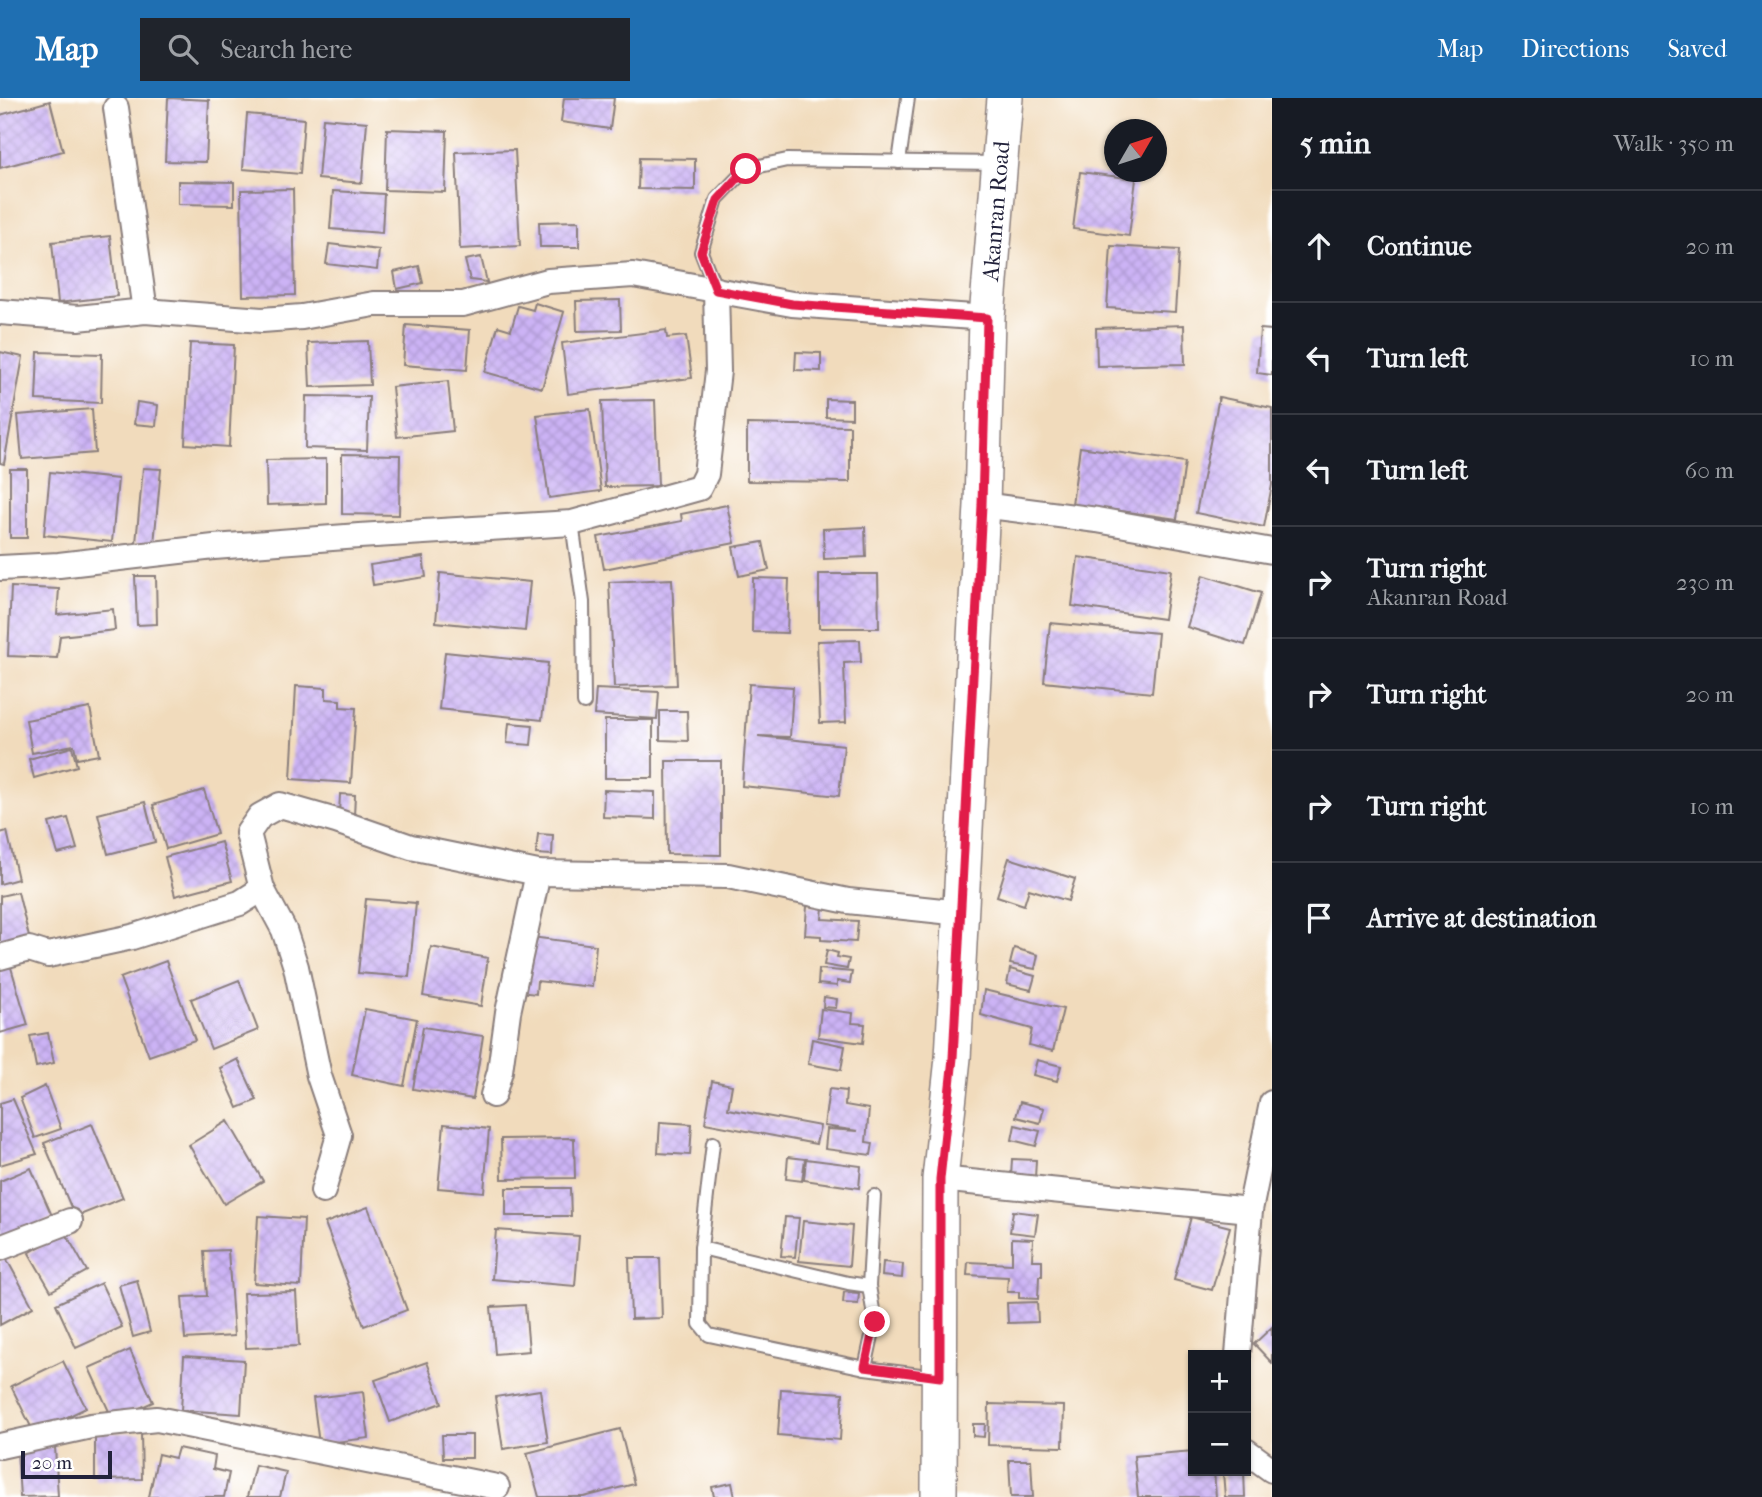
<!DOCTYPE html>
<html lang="en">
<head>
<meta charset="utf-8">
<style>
  :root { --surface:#171b24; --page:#20242c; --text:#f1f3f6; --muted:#9ea1a6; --line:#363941; --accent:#1f6fb2 }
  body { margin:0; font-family:"IM FELL French Canon",serif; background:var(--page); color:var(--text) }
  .controls { position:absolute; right:21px; bottom:21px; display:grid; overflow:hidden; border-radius:0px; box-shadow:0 2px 5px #0004 }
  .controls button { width:63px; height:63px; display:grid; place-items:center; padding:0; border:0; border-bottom:2px solid var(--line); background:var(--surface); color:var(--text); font:35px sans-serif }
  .compass { position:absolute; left:1104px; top:21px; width:63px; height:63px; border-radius:50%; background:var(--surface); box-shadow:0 2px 5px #0004; rotate:51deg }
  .scale { position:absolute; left:21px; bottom:18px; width:91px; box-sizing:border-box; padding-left:7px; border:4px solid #22223b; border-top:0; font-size:19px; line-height:24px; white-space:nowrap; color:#22223b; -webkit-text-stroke:5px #fff; paint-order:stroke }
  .stop { position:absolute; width:21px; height:21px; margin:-16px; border:5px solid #e11d48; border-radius:50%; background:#fff }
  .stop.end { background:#e11d48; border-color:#fff; box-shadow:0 2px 7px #0008 }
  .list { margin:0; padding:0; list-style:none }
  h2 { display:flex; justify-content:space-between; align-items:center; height:91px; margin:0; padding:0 28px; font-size:30px }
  h2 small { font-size:23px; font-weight:400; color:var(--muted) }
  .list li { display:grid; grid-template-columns:46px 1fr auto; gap:21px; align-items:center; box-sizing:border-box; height:112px; padding:0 28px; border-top:2px solid var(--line) }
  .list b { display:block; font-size:26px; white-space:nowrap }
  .list p { margin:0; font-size:23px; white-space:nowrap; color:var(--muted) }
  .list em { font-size:23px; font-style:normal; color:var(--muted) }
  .icon { flex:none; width:38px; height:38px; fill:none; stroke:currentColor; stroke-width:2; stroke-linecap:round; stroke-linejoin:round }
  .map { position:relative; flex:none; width:1272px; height:1399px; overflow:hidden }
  header { display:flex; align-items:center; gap:42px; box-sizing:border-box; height:98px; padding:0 35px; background:var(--accent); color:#fff }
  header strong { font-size:33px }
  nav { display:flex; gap:38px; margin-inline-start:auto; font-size:24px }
  .search { width:490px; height:63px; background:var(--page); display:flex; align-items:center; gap:18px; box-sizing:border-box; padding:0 24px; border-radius:0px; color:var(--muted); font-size:26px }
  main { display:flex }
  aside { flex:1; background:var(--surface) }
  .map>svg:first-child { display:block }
  .building { fill:url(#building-cross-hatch) }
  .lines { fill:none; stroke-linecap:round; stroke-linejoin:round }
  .lane-casing { stroke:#8a7e7c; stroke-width:16 }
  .street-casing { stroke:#8a7e7c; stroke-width:28 }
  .secondary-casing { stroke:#8a7e7c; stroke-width:38 }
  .lane { stroke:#fff; stroke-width:12 }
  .street { stroke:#fff; stroke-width:24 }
  .secondary { stroke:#fff; stroke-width:35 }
  .route { stroke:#e11d48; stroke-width:9 }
  .labels { text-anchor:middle; stroke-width:6; stroke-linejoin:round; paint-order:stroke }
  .street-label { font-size:23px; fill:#22223b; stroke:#fff }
</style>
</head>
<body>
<header>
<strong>Map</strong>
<div class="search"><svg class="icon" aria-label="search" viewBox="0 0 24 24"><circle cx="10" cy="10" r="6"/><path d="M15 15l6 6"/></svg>Search here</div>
<nav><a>Map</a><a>Directions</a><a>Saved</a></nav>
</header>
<main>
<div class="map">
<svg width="1272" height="1399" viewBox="0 0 1272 1399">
  <defs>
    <pattern id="building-cross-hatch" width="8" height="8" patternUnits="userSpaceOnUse" patternTransform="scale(1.75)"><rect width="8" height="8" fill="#ccb3f5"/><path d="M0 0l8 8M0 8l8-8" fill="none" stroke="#af9ad3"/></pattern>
  </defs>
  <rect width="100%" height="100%" fill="#fff"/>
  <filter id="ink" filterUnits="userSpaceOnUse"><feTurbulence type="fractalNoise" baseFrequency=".0143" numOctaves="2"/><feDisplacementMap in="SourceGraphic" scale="14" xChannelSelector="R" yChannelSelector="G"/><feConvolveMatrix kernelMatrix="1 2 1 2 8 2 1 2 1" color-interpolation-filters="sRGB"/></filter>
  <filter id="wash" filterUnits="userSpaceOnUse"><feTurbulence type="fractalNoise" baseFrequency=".00686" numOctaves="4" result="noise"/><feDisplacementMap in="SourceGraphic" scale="28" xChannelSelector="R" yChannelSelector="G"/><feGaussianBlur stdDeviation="1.57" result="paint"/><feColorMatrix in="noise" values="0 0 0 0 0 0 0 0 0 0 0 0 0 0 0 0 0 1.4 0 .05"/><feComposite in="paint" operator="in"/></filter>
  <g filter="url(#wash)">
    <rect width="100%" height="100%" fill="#f1dbbc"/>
    <g id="blocks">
      <!-- building -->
      <g class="building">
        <polygon points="168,0 209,2 206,64 165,63"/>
        <polygon points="564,0 614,0 610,31 561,24"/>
        <polygon points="50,3 63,53 0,70 0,17"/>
        <polygon points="247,16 304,21 300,76 243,71"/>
        <polygon points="323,20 367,24 362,85 318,81"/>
        <polygon points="387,31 447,33 445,94 385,92"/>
        <polygon points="515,52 520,148 460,151 456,54"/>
        <polygon points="639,60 695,61 695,92 638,91"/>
        <polygon points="1080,74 1136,81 1129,138 1073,131"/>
        <polygon points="178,83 234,84 234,107 178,106"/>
        <polygon points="293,91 295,197 243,198 241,92"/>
        <polygon points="333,93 384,96 382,135 330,131"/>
        <polygon points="579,123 579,149 540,149 539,124"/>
        <polygon points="110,138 117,198 58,205 52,144"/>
        <polygon points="329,146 379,152 377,172 326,166"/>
        <polygon points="1111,148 1179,152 1175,214 1107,210"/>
        <polygon points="481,159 487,184 470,182 465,162"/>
        <polygon points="419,168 423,185 397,191 394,174"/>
        <polygon points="620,202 621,232 577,233 576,203"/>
        <polygon points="535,205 564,214 542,290 485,274 498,228 511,232 518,208 533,212"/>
        <polygon points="406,227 470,232 467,272 403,267"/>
        <polygon points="1184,227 1185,266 1097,268 1096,230"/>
        <polygon points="1260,231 1272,232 1272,277 1257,275"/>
        <polygon points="666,232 667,240 686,238 692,280 568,296 562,245"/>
        <polygon points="368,243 370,287 310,289 308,245"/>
        <polygon points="190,245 234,247 229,349 185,346"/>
        <polygon points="0,254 23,259 4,366 0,365"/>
        <polygon points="38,254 102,256 101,305 36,302"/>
        <polygon points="796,254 821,255 821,273 795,272"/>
        <polygon points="448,283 453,333 397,339 392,289"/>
        <polygon points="306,298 369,299 367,352 305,350"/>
        <polygon points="1219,299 1272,310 1272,387 1264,429 1196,415"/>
        <polygon points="826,301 852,302 852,320 826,319"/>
        <polygon points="655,302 658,388 605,389 602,303"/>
        <polygon points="137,304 158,307 156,328 134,326"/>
        <polygon points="92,311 95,355 22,361 18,317"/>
        <polygon points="590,311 601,393 549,400 537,317"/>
        <polygon points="747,326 850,328 850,384 747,383"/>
        <polygon points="1080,349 1185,364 1177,421 1072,406"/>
        <polygon points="342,356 400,357 399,417 342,416"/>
        <polygon points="326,361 326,405 267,407 266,362"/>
        <polygon points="143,370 161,371 154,446 136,445"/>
        <rect x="10" y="371" width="17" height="69"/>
        <polygon points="50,374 118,381 112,444 44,437"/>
        <polygon points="727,407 735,445 604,471 598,439 682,423 681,416"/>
        <polygon points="865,429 866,459 824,461 823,431"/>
        <polygon points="763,444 769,472 739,478 733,449"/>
        <polygon points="423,459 426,479 373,487 370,467"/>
        <polygon points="1078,459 1171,472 1164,521 1072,508"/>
        <polygon points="440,475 530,484 525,533 436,524"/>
        <polygon points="819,476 878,476 879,530 819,530"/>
        <polygon points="1203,477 1261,495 1245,547 1187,529"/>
        <polygon points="135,478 156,478 157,526 137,527"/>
        <polygon points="753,480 789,481 787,535 752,534"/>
        <polygon points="672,481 677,587 614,589 609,484"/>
        <polygon points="11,489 59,491 57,517 113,511 115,532 60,538 57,560 8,558"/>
        <polygon points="1050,525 1158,535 1152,595 1044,584"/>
        <polygon points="860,542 861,564 844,565 846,624 820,625 817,543"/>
        <polygon points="445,554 548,565 542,622 439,611"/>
        <polygon points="749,586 793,589 790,639 758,638 844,647 839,698 742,688"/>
        <polygon points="296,588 326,590 326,601 340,602 340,609 356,610 351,685 291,681"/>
        <polygon points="596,591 659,594 657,621 594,617"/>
        <polygon points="90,610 99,657 77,661 74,647 32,655 26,622"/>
        <polygon points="660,613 687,613 688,643 660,642"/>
        <rect x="605" y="622" width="48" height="58"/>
        <polygon points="509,625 533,627 531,647 507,645"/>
        <polygon points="72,649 77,668 34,680 29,661"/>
        <polygon points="666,663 721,663 721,757 667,756"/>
        <polygon points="204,692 217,736 166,751 153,707"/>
        <polygon points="604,692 655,694 655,721 603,719"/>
        <polygon points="340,696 355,697 354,718 339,716"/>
        <polygon points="145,704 155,744 108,756 98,716"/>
        <polygon points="68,720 77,751 58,756 49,725"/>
        <polygon points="7,733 18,781 0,786 0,735"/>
        <polygon points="538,736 553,737 552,757 536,756"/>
        <polygon points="221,744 232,783 175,798 165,759"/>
        <polygon points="1009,760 1075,781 1068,803 1029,791 1024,807 997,798"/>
        <polygon points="18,794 29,839 0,846 0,798"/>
        <polygon points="366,801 416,805 409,879 358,875"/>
        <polygon points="807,808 823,809 822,821 858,823 856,844 821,842 821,838 805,837"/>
        <polygon points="531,839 596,847 592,889 537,883 536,896 519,894"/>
        <polygon points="431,849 488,860 481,908 423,898"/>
        <polygon points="1014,850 1038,857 1035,871 1010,866"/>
        <polygon points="827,852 838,855 837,859 849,861 847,871 824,867"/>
        <polygon points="166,863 195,942 149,958 120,880"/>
        <polygon points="10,866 28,927 0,935 0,869"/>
        <polygon points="819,871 852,874 850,885 837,883 837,888 818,886"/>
        <polygon points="1010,871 1035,878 1031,892 1007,886"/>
        <polygon points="239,882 258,932 211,951 191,901"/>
        <polygon points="984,892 1063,911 1053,953 1029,947 1032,931 981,917"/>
        <polygon points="824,899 837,901 836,910 823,909"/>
        <polygon points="365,911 417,921 404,988 352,977"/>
        <polygon points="821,911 853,915 852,925 865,926 863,945 818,939"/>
        <polygon points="423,929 483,938 473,1001 413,991"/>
        <polygon points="48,935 54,965 36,969 30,938"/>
        <polygon points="812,941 845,948 841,972 808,966"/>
        <polygon points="238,961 257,1002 238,1010 220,970"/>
        <polygon points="1037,962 1061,968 1057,983 1033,977"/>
        <polygon points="712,983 732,987 728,1011 820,1028 816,1046 705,1025"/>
        <polygon points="45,988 61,1031 35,1040 20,1000"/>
        <polygon points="829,991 846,993 845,1007 869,1011 866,1044 873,1045 871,1057 825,1051 827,1031 858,1033 824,1028"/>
        <polygon points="13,1001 37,1056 0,1067 0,1005"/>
        <polygon points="1020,1004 1044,1010 1040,1025 1016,1019"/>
        <polygon points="228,1023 263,1083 224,1106 189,1047"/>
        <polygon points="660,1024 692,1026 690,1057 658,1055"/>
        <polygon points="92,1026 123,1100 75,1119 44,1045"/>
        <polygon points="444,1026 489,1031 484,1094 438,1090"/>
        <polygon points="1015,1027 1040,1033 1036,1048 1012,1042"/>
        <polygon points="574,1040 575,1080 502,1081 501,1041"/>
        <polygon points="788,1059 805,1061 802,1083 786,1081"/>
        <polygon points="806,1061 861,1068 859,1090 804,1082"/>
        <polygon points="1012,1061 1036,1062 1035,1080 1011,1079"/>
        <polygon points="31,1070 53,1120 0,1143 0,1083"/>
        <polygon points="506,1090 570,1090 571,1118 506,1118"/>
        <polygon points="368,1109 407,1212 364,1228 325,1125"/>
        <polygon points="1013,1113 1038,1116 1035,1137 1010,1134"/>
        <polygon points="258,1118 304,1121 301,1188 254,1185"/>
        <polygon points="785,1119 799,1120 795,1159 781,1158"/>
        <polygon points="1191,1119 1230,1129 1212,1192 1174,1182"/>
        <polygon points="803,1123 852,1128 849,1168 799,1163"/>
        <polygon points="496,1132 579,1138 575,1188 492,1181"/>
        <polygon points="65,1134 87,1173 51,1193 29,1155"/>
        <polygon points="1012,1140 1033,1141 1032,1162 1042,1162 1042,1178 1039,1178 1038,1201 1019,1200 1019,1194 1007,1194 1008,1179 967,1177 968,1164 1012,1166"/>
        <polygon points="228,1152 234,1238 185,1241 182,1199 207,1198 204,1153"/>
        <polygon points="6,1160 33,1209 0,1227 0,1163"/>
        <polygon points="629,1160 660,1160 662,1220 631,1221"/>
        <polygon points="883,1164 903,1166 902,1180 882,1178"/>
        <polygon points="137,1182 150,1234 133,1239 119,1187"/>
        <polygon points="101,1185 122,1229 76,1250 56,1206"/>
        <polygon points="296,1194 299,1248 246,1250 243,1195"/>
        <polygon points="844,1194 859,1195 858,1206 843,1205"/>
        <polygon points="1037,1204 1038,1224 1008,1225 1007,1205"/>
        <polygon points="525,1207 529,1253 495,1256 491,1209"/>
        <polygon points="1272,1229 1272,1265 1254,1246"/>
        <polygon points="130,1252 153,1304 113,1322 89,1270"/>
        <polygon points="184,1258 244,1262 241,1316 181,1312"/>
        <polygon points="63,1263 86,1310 34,1335 11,1288"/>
        <polygon points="427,1264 442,1305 390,1324 375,1282"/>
        <polygon points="781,1291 843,1295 840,1342 778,1337"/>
        <polygon points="540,1292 548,1344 503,1351 495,1299"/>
        <polygon points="363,1294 369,1340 319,1346 313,1300"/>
        <polygon points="989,1306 1064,1308 1063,1349 988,1347"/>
        <polygon points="973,1326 985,1326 984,1339 973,1338"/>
        <polygon points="620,1331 634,1386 584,1399 539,1399 527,1355"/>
        <polygon points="95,1335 141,1335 142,1381 95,1382"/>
        <polygon points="442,1337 472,1337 472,1360 443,1360"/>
        <polygon points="55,1349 58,1398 20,1399 17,1352"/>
        <polygon points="178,1350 215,1358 213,1371 229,1375 224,1399 149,1399 158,1356 175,1360"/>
        <polygon points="1193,1353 1193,1373 1214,1373 1216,1399 1138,1399 1134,1358"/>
        <polygon points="1009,1362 1031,1362 1033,1399 1011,1399"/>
        <polygon points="255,1367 286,1374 280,1399 247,1399"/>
        <polygon points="1244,1373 1245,1399 1225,1399 1223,1374"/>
        <polygon points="732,1385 735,1399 714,1399 712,1389"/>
      </g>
    </g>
  </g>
  <g filter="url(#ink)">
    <use href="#blocks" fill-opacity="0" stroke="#8a7e7c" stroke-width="2"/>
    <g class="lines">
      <!-- lane casing -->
      <g class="lane-casing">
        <g id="lane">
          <polyline points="899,64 908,0"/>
          <polyline points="716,192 701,154 717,101 746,71 787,62 996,65"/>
          <polyline points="572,425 583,504 584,605"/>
          <polyline points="713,1045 701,1150 700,1226 709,1237 865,1270 936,1279"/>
          <polyline points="701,1150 848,1185 869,1188 875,1224 865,1270"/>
          <polyline points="869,1188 874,1098"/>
        </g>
      </g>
      <!-- street casing -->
      <g class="street-casing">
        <g id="street">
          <polyline points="116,10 145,213"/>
          <polyline points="0,214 78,220 145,213 262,222 302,219 374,206 463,206 548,183 633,177 792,206 987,220"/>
          <polyline points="982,407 1097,422 1272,453"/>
          <polyline points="0,470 59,467 214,449 359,438 572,425 699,390 706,376 718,273 716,192"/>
          <polyline points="262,791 284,832 296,869 319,978 339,1037 323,1093"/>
          <polyline points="0,859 29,851 48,857 132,839 240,805 262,791 248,735 260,718 280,707 336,723 411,749 538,775 728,778 848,803 961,815"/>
          <polyline points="493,997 500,973 508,914 538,775"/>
          <polyline points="940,1081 1250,1112"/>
          <polyline points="0,1150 70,1123"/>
          <polyline points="1238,1257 1250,1112 1272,1005"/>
          <polyline points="0,1348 91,1328 157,1321 497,1389"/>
          <polyline points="1246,1353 1272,1372"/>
        </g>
      </g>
      <!-- secondary casing -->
      <g class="secondary-casing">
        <g id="secondary">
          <path id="s1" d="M939,1399L940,1081L953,960L982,407L987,220L1005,0"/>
        </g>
      </g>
      <!-- lane -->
      <use href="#lane" class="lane"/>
      <!-- street -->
      <use href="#street" class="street"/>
      <!-- secondary -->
      <use href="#secondary" class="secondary"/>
    </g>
  </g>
  <g class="lines" filter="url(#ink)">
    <!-- route -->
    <polyline class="route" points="746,71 718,102 701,154 716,192 792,206 987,220 982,407 953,960 940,1081 940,1279 865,1269 875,1224"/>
  </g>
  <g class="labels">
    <!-- street labels -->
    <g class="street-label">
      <text dy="8" stroke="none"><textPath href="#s1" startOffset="1288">Akanran Road</textPath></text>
    </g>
  </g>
</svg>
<div class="controls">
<button>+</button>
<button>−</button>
</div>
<svg class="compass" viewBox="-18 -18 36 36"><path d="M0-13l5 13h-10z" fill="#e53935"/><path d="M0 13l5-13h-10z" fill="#9ea1a6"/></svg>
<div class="scale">20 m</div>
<div class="stop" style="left:746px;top:71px"></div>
<div class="stop end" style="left:875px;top:1224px"></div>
</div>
<aside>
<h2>5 min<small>Walk · 350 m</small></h2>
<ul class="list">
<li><svg class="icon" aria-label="ahead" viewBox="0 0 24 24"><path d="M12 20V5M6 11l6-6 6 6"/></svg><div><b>Continue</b></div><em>20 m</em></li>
<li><svg class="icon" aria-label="left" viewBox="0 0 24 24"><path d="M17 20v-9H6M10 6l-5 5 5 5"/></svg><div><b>Turn left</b></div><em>10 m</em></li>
<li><svg class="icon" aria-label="left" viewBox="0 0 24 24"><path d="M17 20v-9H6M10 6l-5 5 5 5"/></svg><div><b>Turn left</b></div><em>60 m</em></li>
<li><svg class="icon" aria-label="right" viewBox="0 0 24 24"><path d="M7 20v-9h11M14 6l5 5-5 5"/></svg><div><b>Turn right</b><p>Akanran Road</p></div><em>230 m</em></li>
<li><svg class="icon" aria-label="right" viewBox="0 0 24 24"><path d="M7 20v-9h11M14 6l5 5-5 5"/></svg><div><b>Turn right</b></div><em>20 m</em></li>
<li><svg class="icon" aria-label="right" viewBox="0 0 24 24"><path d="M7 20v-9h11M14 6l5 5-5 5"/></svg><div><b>Turn right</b></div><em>10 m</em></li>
<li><svg class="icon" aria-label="arrive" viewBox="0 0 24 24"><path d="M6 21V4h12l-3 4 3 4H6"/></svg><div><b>Arrive at destination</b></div></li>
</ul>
</aside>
</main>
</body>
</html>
